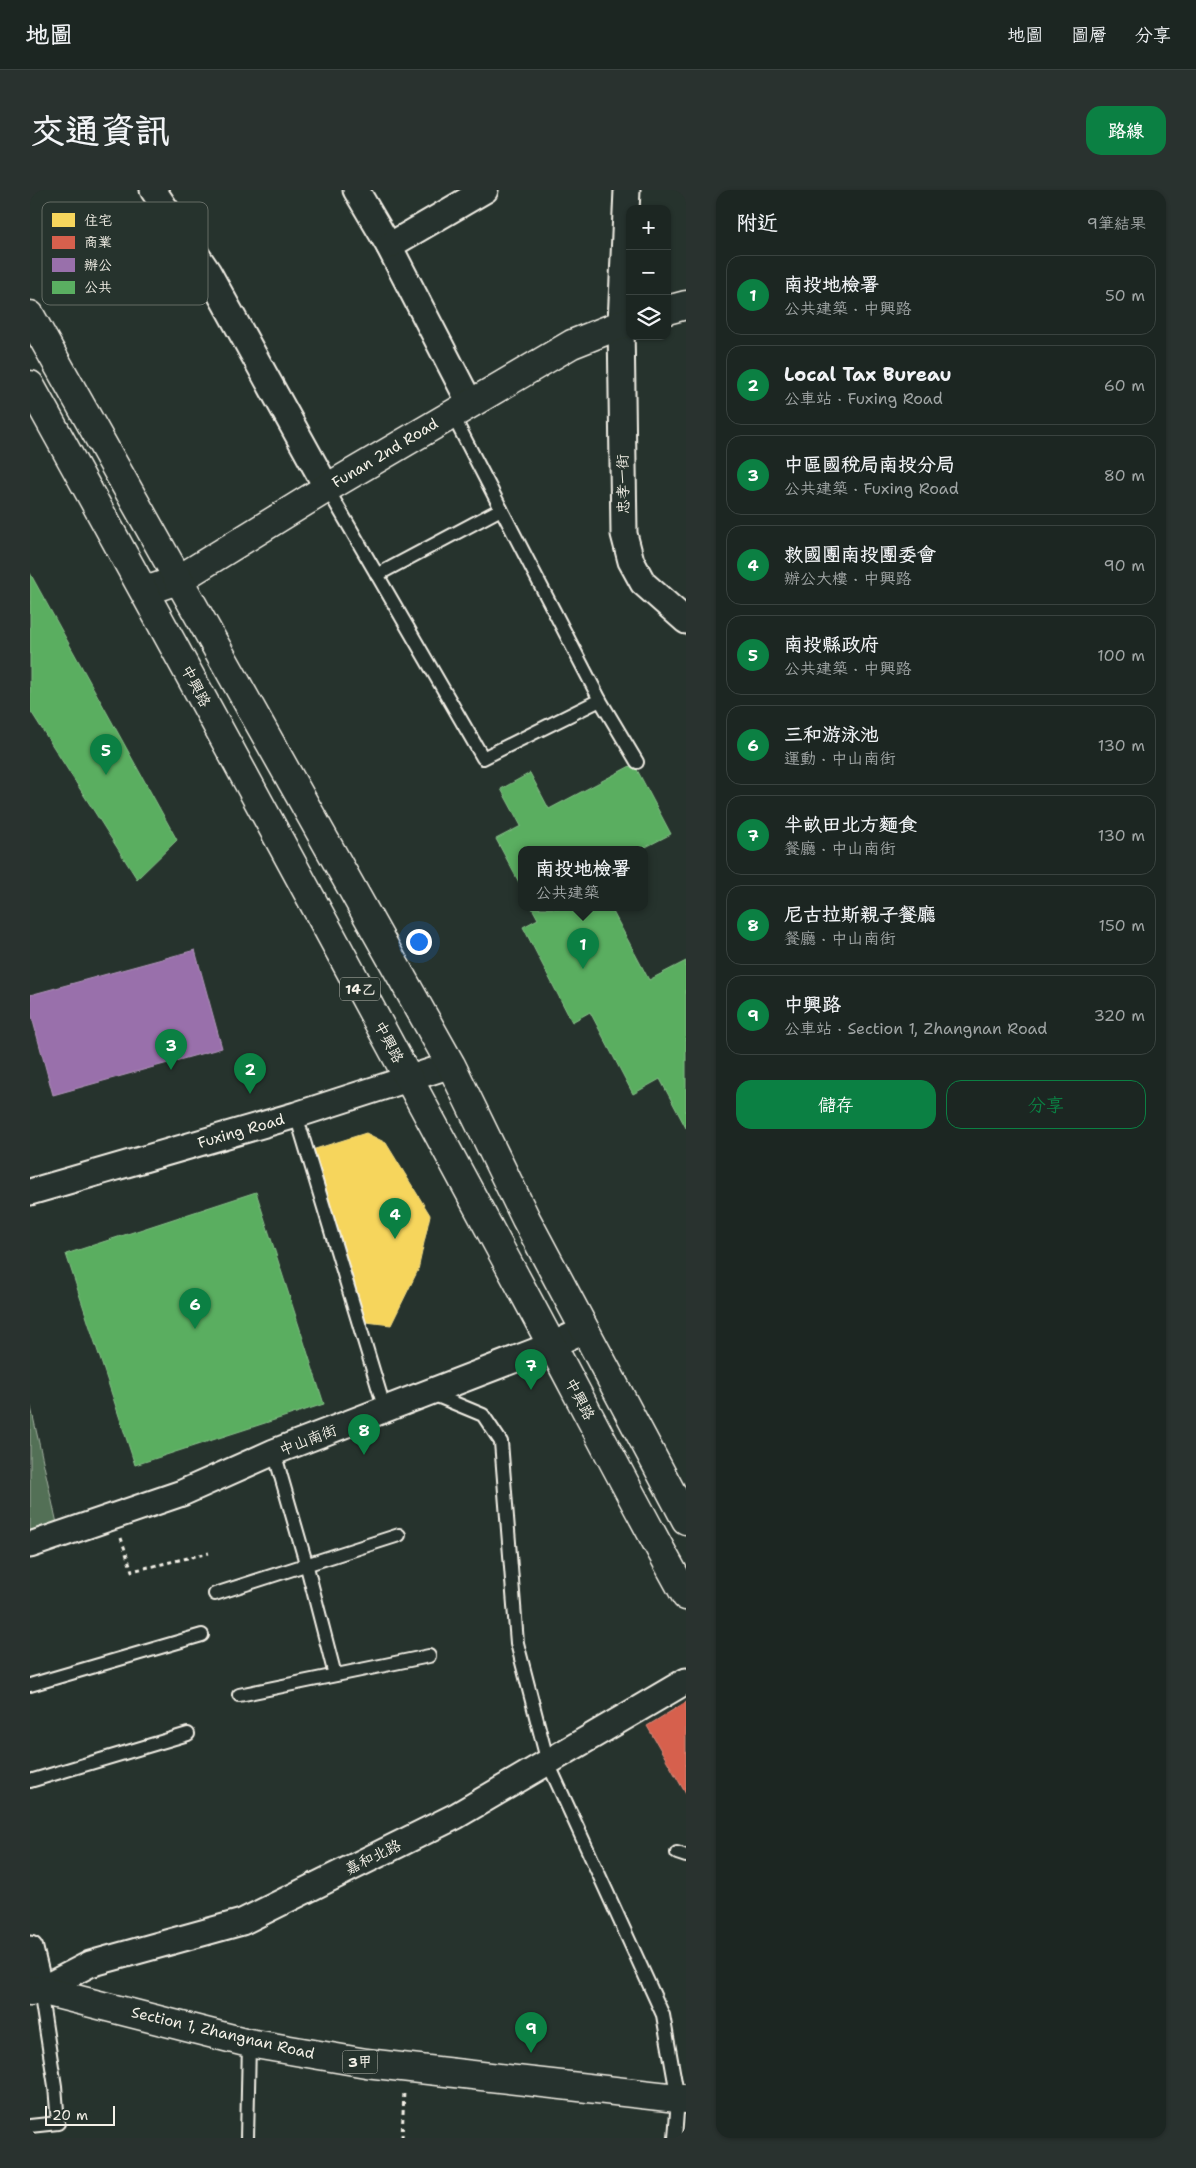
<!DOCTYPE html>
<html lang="zh-TW">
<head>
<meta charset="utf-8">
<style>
  :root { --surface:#1c2622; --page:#29322f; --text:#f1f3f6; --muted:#a0a5a5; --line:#3a4340; --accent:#0b8043 }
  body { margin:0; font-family:"Shantell Sans","LXGW WenKai TC",sans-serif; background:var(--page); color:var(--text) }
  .controls { position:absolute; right:15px; top:15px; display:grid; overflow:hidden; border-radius:10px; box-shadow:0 1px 4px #0004 }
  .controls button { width:45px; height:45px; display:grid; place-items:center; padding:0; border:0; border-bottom:1px solid var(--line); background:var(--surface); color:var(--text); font:25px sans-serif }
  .scale { position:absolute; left:15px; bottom:12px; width:70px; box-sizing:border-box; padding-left:5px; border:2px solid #f4f1e8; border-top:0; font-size:14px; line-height:18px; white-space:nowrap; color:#f4f1e8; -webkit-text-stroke:4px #26332d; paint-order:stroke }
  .you { position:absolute; left:388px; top:751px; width:18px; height:18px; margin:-12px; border:4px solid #fff; border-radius:50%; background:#1a73e8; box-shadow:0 0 0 8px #1a73e833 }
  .badge { display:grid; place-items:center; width:32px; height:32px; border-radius:50%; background:var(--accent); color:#fff; font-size:16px; font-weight:700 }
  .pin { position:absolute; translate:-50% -41px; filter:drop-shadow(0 1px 2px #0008) }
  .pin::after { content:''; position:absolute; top:26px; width:18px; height:15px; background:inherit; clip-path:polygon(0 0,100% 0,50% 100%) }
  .popup { position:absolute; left:488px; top:656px; width:130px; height:65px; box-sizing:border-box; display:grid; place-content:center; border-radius:10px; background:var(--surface); filter:drop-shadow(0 1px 4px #0005); font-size:16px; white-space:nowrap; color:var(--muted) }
  .popup b { font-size:19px; color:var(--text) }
  .popup::after { content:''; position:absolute; left:50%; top:100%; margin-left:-10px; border:10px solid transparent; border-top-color:var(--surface) }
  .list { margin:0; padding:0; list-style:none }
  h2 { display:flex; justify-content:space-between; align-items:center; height:65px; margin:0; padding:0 20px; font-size:21px }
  h2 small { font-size:16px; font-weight:400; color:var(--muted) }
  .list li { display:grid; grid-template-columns:32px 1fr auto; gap:15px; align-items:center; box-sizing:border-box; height:80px; margin:0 10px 10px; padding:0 10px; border:1px solid var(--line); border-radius:15px }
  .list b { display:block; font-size:19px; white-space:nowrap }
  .list p { margin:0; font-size:16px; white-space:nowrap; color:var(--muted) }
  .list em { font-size:16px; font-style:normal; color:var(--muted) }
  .actions { display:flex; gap:10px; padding:15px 20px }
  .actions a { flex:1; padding:11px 0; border:1px solid var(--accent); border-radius:15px; text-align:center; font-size:18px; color:var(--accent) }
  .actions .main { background:var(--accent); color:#fff }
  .icon { flex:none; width:28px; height:28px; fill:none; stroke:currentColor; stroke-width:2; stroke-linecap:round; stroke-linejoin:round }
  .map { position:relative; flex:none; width:656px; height:1948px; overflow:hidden; border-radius:15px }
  header { display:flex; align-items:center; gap:30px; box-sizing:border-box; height:70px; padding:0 25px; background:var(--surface); border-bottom:1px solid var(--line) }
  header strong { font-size:24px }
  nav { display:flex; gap:28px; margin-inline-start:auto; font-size:18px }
  .intro { display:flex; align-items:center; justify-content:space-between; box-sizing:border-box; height:120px; padding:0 30px }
  h1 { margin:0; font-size:35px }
  .button { padding:12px 22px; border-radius:15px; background:var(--accent); color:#fff; font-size:18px; font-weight:700 }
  main { display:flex; gap:30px; padding:0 30px }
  aside { flex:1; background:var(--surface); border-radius:15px; box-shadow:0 1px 4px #0004 }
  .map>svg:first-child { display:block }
  .green { fill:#527057; stroke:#a3b0a0 }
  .homes { fill:#f6d55c; stroke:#f5dd86 }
  .shops { fill:#d6604d; stroke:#df8c7c }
  .offices { fill:#9970ab; stroke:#b497bd }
  .public { fill:#5aae61; stroke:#88c28a }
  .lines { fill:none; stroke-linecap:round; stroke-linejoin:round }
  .lane-casing { stroke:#f4f1e8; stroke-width:16 }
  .street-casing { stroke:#f4f1e8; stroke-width:29 }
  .secondary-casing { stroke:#f4f1e8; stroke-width:31 }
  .primary-casing { stroke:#f4f1e8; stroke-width:31 }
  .path { stroke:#f4f1e8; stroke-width:3; stroke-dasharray:4 4; stroke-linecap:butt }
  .lane { stroke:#26332d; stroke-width:12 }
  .street { stroke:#26332d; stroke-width:25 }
  .secondary { stroke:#26332d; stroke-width:28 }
  .primary { stroke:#26332d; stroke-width:28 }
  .labels { text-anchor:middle; stroke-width:5; stroke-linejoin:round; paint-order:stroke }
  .shield { fill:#26332d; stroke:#b6b8b0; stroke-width:1 }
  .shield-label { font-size:14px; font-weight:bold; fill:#f4f1e8 }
  .street-label { font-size:15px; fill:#f4f1e8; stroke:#26332d }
  .key { fill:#26332d; stroke:#646c65; stroke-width:1 }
  .key-label { font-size:14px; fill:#f4f1e8 }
</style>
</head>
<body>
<header>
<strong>地圖</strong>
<nav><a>地圖</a><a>圖層</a><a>分享</a></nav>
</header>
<div class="intro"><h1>交通資訊</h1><a class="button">路線</a></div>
<main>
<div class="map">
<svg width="656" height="1948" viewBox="0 0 656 1948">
  <rect width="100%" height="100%" fill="#26332d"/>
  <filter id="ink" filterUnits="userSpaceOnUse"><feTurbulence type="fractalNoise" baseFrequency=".02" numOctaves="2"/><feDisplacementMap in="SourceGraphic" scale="10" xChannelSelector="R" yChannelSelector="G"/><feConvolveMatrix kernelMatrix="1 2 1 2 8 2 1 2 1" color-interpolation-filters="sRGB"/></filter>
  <g filter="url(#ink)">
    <!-- green -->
    <polygon class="green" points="0,1213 28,1338 0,1347"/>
    <!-- homes -->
    <polygon class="homes" points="336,943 356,953 400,1025 388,1080 361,1135 336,1132 282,960"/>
    <!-- shops -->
    <polygon class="shops" points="656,1512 656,1604 617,1536"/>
    <!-- offices -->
    <polygon class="offices" points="165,760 192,858 23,905 0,820 0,805"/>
    <!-- public -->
    <g class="public">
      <polygon points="0,383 147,650 107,689 0,520"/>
      <polygon points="604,574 641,644 610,660 492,660 492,698 466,649 491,636 471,599 500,583 519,619"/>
      <polygon points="502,718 581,718 619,790 656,771 656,938 630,889 603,904 560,822 542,832 493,737 508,729"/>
      <polygon points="226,1002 294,1214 105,1275 36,1064"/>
    </g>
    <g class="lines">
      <!-- lane casing -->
      <g class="lane-casing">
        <g id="lane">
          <polyline points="422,224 570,510 607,572"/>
          <polyline points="297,298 453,568 570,510"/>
          <polyline points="347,385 471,319"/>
          <polyline points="266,925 355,1220"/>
          <polyline points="400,1203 453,1225 471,1252 487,1453 518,1573 633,1825 648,1909 645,1948"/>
          <polyline points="244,1262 276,1373 305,1485"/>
          <polyline points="185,1404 369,1345"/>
          <polyline points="0,1495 172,1445"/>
          <polyline points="209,1505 399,1466"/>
          <polyline points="0,1591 158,1544"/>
          <polyline points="647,1663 656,1666"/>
          <polyline points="0,1936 28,1933 25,1896 10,1800"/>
          <polyline points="217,1948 219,1853"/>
        </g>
      </g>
      <!-- street casing -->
      <g class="street-casing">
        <g id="street">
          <polyline points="123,0 178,82 297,298"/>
          <polyline points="326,0 359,56 440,213"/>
          <polyline points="597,0 591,133 594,344 601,371 613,393 656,431"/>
          <polyline points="359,56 455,0"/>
          <polyline points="0,1002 266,925 421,875"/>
          <polyline points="0,1355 152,1303 244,1262 522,1155 554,1140"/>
          <polyline points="0,1759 10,1800 60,1774 212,1732 426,1626 656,1491"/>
        </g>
      </g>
      <!-- secondary casing -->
      <g class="secondary-casing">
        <g id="secondary">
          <polyline points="637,120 656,115"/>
          <polyline points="115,401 148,390 297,298 542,154 600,131"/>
        </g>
      </g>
      <!-- primary casing -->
      <g class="primary-casing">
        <g id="primary">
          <polyline points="0,125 421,875 496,1029 656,1330"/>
          <path d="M0,195C160,483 317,774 473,1064C535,1178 593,1293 656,1406"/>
          <polyline points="0,1801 10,1800 219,1853 336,1873 656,1909"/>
        </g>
      </g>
      <!-- path -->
      <g class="path">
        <polyline points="91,1348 102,1381 179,1363"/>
        <polyline points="372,1948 374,1901"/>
      </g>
      <!-- lane -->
      <use href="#lane" class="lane"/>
      <!-- street -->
      <use href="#street" class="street"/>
      <!-- secondary -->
      <use href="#secondary" class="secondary"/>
      <!-- primary -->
      <use href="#primary" class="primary"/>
    </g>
  </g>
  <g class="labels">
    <!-- shield labels -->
    <g class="shield">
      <rect x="310" y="787.5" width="40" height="23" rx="4"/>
      <rect x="312.5" y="1860.5" width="35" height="23" rx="4"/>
    </g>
    <g class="shield-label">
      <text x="330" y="804">14乙</text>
      <text x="330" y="1877">3甲</text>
    </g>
    <!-- street labels -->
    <g class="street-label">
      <text transform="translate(355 263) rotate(-31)" y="5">Funan 2nd Road</text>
      <text transform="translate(593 294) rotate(-91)" y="5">忠孝一街</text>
      <text transform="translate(166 496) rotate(62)" y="5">中興路</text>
      <text transform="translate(359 852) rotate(62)" y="5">中興路</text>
      <text transform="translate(211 941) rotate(-16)" y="5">Fuxing Road</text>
      <text transform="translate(550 1209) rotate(62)" y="5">中興路</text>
      <text transform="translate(278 1250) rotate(-21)" y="5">中山南街</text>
      <text transform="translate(343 1667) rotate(-26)" y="5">嘉和北路</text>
      <text transform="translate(193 1843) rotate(13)" y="5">Section 1, Zhangnan Road</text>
    </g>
  </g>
  <!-- legend -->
  <rect x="12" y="12" width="166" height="103" rx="8" class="key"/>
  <rect x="22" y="23" width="23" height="14" fill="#f6d55c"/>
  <rect x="22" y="46" width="23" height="13" fill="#d6604d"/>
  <rect x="22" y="68" width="23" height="14" fill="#9970ab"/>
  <rect x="22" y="91" width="23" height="13" fill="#5aae61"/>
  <g class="key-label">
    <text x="54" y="35">住宅</text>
    <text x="54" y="57">商業</text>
    <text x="54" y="80">辦公</text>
    <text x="54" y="102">公共</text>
  </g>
</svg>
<div class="controls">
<button>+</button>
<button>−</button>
<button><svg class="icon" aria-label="layers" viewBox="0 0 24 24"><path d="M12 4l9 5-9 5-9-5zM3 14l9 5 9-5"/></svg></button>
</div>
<div class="scale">20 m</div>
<div class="you"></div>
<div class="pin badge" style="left:553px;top:779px">1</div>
<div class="popup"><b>南投地檢署</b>公共建築</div>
<div class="pin badge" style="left:220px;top:904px">2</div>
<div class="pin badge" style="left:141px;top:880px">3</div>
<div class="pin badge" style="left:365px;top:1049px">4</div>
<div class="pin badge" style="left:76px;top:585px">5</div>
<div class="pin badge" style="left:165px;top:1139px">6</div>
<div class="pin badge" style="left:501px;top:1200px">7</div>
<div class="pin badge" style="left:334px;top:1265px">8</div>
<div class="pin badge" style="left:501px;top:1863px">9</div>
</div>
<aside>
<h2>附近<small>9筆結果</small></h2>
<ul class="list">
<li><span class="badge">1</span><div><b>南投地檢署</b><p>公共建築 · 中興路</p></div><em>50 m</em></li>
<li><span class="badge">2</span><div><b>Local Tax Bureau</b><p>公車站 · Fuxing Road</p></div><em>60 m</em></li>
<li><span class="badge">3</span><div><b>中區國稅局南投分局</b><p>公共建築 · Fuxing Road</p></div><em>80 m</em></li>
<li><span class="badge">4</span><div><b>救國團南投團委會</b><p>辦公大樓 · 中興路</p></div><em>90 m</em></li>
<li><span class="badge">5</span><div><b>南投縣政府</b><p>公共建築 · 中興路</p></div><em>100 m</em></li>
<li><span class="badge">6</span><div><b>三和游泳池</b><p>運動 · 中山南街</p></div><em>130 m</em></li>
<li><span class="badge">7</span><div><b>半畝田北方麵食</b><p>餐廳 · 中山南街</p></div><em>130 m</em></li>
<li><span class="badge">8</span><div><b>尼古拉斯親子餐廳</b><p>餐廳 · 中山南街</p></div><em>150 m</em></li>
<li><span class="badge">9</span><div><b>中興路</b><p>公車站 · Section 1, Zhangnan Road</p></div><em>320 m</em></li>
</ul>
<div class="actions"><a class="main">儲存</a><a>分享</a></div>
</aside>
</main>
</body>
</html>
